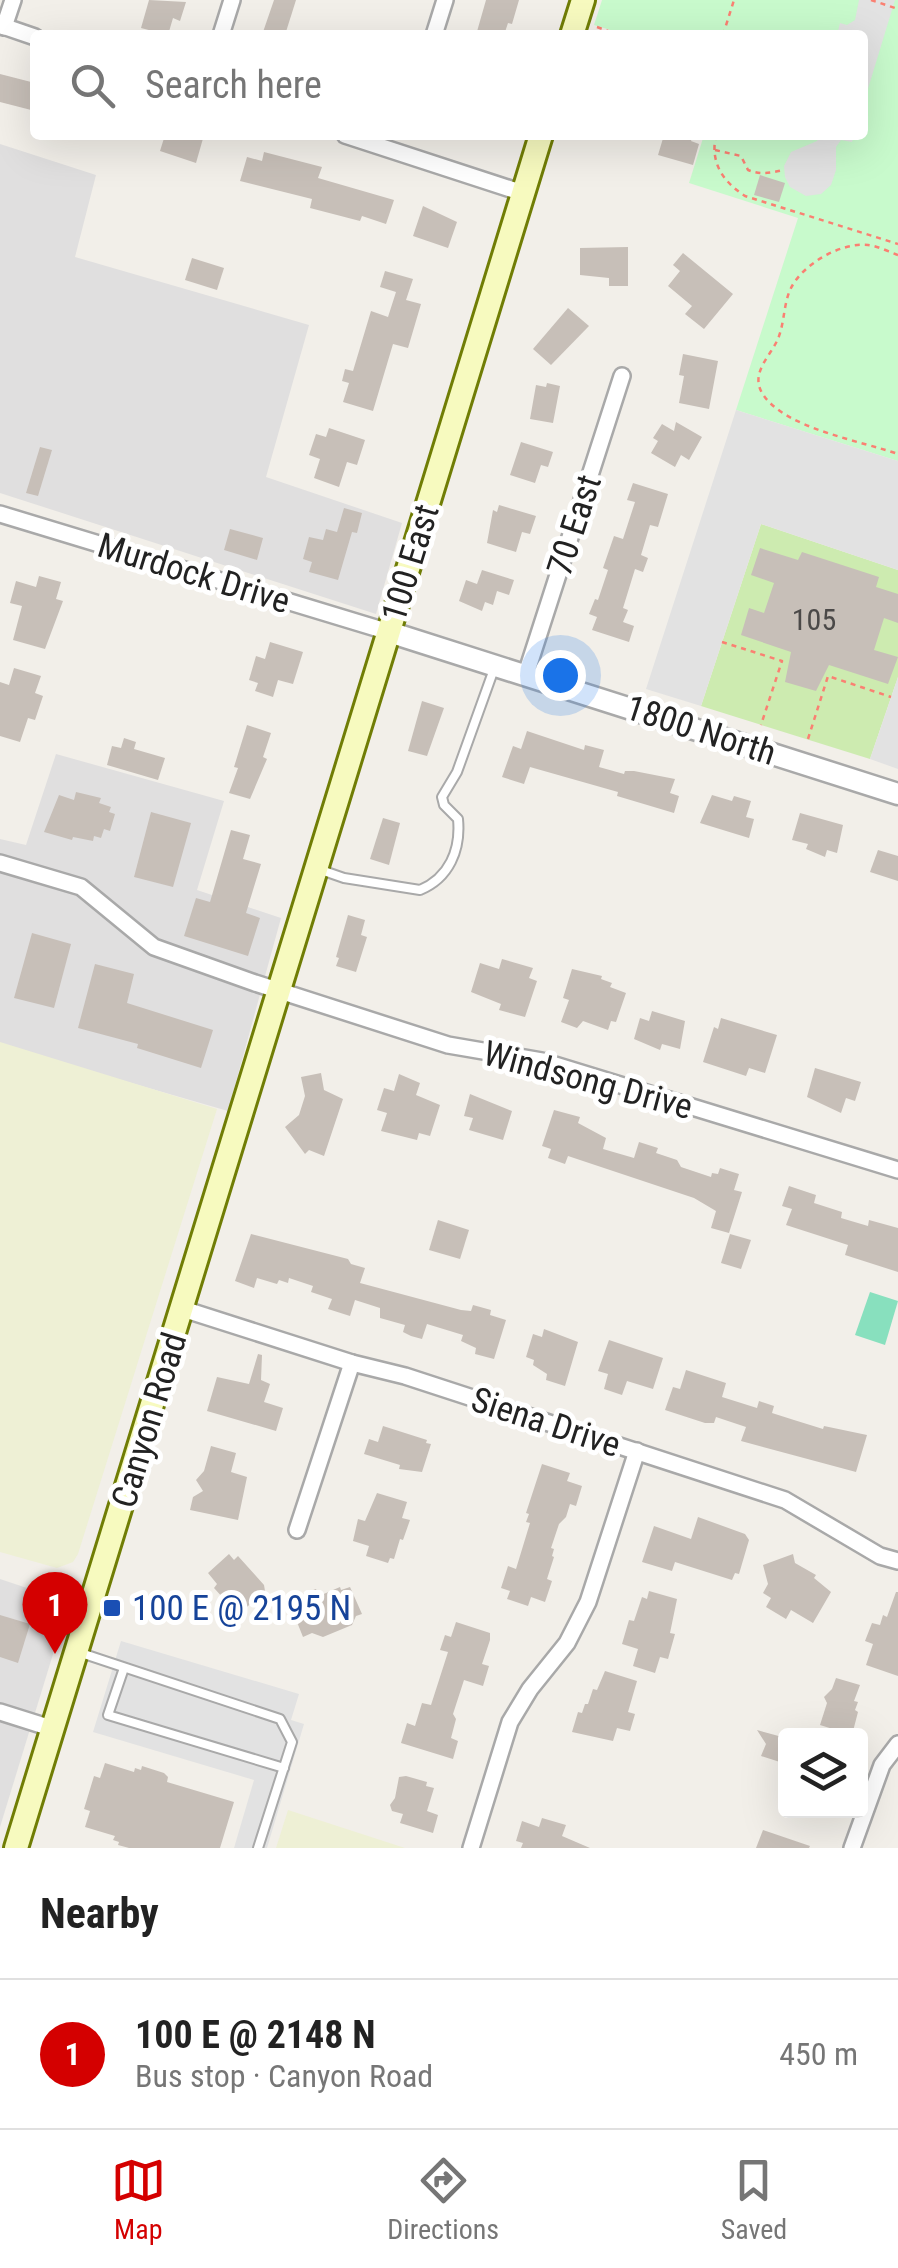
<!DOCTYPE html>
<html lang="en">
<head>
<meta charset="utf-8">
<style>
  :root { --surface:#fff; --page:#f6f6f6; --text:#222; --muted:#767676; --line:#e0e0e0; --accent:#d40000 }
  body { margin:0; font-family:"Roboto Condensed",sans-serif; background:var(--page); color:var(--text) }
  .controls { position:absolute; right:30px; bottom:30px; display:grid; overflow:hidden; border-radius:10px; box-shadow:0 10px 40px #0002 }
  .controls button { width:90px; height:90px; display:grid; place-items:center; padding:0; border:0; border-bottom:2px solid var(--line); background:var(--surface); color:var(--text); font:50px sans-serif }
  .you { position:absolute; left:560px; top:675px; width:35px; height:35px; margin:-25px; border:8px solid #fff; border-radius:50%; background:#1a73e8; box-shadow:0 0 0 15px #1a73e833 }
  .badge { display:grid; place-items:center; width:65px; height:65px; border-radius:50%; background:var(--accent); color:#fff; font-size:32px; font-weight:700 }
  .pin { position:absolute; translate:-50% -82px; filter:drop-shadow(0 2px 5px #0008) }
  .pin::after { content:''; position:absolute; top:52px; width:35px; height:30px; background:inherit; clip-path:polygon(0 0,100% 0,50% 100%) }
  .list { margin:0; padding:0; list-style:none }
  h2 { display:flex; justify-content:space-between; align-items:center; height:130px; margin:0; padding:0 40px; font-size:42px }
  h2 small { font-size:32px; font-weight:400; color:var(--muted) }
  .list li { display:grid; grid-template-columns:65px 1fr auto; gap:30px; align-items:center; box-sizing:border-box; height:150px; padding:0 40px; border-top:2px solid var(--line) }
  .list b { display:block; font-size:38px; white-space:nowrap }
  .list p { margin:0; font-size:32px; white-space:nowrap; color:var(--muted) }
  .list em { font-size:32px; font-style:normal; color:var(--muted) }
  .icon { flex:none; width:55px; height:55px; fill:none; stroke:currentColor; stroke-width:2; stroke-linecap:round; stroke-linejoin:round }
  .map { position:relative; flex:none; width:898px; height:1848px; overflow:hidden }
  .search { position:absolute; background:var(--surface); box-shadow:0 10px 40px #0002; left:30px; right:30px; top:30px; height:110px; display:flex; align-items:center; gap:25px; box-sizing:border-box; padding:0 35px; border-radius:10px; color:var(--muted); font-size:38px }
  .sheet { height:280px; background:var(--surface) }
  nav { display:flex; justify-content:space-around; align-items:center; box-sizing:border-box; height:140px; border-top:2px solid var(--line); background:var(--surface); font-size:28px; color:var(--muted) }
  nav a { display:grid; justify-items:center; gap:5px }
  nav .on { color:var(--accent) }
  .map>svg:first-child { display:block }
  .residential { fill:#e0dfdf }
  .farmland { fill:#eef0d5 }
  .grass { fill:#cdebb0 }
  .park { fill:#c8facc }
  .pitch { fill:#88e0be }
  .parking { fill:#e2e2e2 }
  .building { fill:#c7bfb8 }
  .lines { fill:none; stroke-linecap:round; stroke-linejoin:round }
  .service-casing { stroke:#a9a9a9; stroke-width:12 }
  .minor-casing { stroke:#a9a9a9; stroke-width:20 }
  .tertiary-casing { stroke:#a9a9a9; stroke-width:25 }
  .secondary-casing { stroke:#707d05; stroke-width:28 }
  .path { stroke:#fa8072; stroke-width:2.5; stroke-dasharray:5 5; stroke-linecap:butt }
  .service { stroke:#fff; stroke-width:8 }
  .minor { stroke:#fff; stroke-width:15 }
  .tertiary { stroke:#fff; stroke-width:20 }
  .secondary { stroke:#f7fabf; stroke-width:22 }
  .transit-dot { fill:#1a4fb4; stroke:#fff; stroke-width:4 }
  .labels { text-anchor:middle; stroke-width:10; stroke-linejoin:round; paint-order:stroke }
  .number-label { font-size:30px; fill:#4b4948 }
  .street-label { font-size:35px; fill:#222; stroke:#fff }
  .transit-label { font-size:35px; fill:#164399; stroke:#fff; text-anchor:start }
</style>
</head>
<body>
<div class="map">
<svg width="898" height="1848" viewBox="0 0 898 1848">
  <rect width="100%" height="100%" fill="#f2efe9"/>
  <!-- residential -->
  <g class="residential">
    <polygon points="0,144 96,175 75,257 309,325 266,477 402,523 376,614 0,493"/>
    <polygon points="56,754 224,801 197,890 281,918 228,1111 0,1045 0,839 26,845"/>
    <polygon points="0,1579 69,1602 0,1827"/>
  </g>
  <!-- farmland -->
  <g class="farmland">
    <polygon points="0,1042 217,1109 78,1554 73,1562 57,1568 0,1552"/>
    <polygon points="288,1810 405,1848 276,1848"/>
  </g>
  <!-- grass -->
  <polygon class="grass" points="761,524 898,570 898,677 870,759 701,706"/>
  <!-- park -->
  <polygon class="park" points="602,0 898,0 898,461 736,410 798,218 689,183 704,135 863,135 863,35 627,35 594,25"/>
  <!-- pitch -->
  <polygon class="pitch" points="870,1292 898,1301 885,1345 855,1335"/>
  <!-- parking -->
  <g class="parking">
    <polygon points="859,0 895,0 863,105 863,35 837,35 840,23 847,25 855,20"/>
    <polygon points="820,135 854,135 852,142 841,140 836,147 836,170 831,185 821,194 806,196 790,187 785,177 784,166 791,152 817,141"/>
    <polygon points="736,410 898,461 898,570 761,524 701,706 646,689"/>
    <polygon points="898,677 898,769 870,759"/>
    <polygon points="121,1641 299,1694 291,1720 304,1724 267,1848 234,1848 254,1780 93,1732"/>
  </g>
  <!-- building -->
  <g class="building">
    <polygon points="149,0 186,2 180,21 173,18 168,35 141,28"/>
    <polygon points="274,0 296,0 285,35 262,35"/>
    <polygon points="486,0 519,0 512,24 508,23 504,35 476,35"/>
    <polygon points="0,74 35,83 35,111 0,102"/>
    <polygon points="165,135 204,135 196,163 160,151"/>
    <polygon points="664,135 693,135 691,141 699,144 693,165 658,155"/>
    <polygon points="264,152 322,167 318,178 394,200 386,224 362,216 360,221 310,208 312,199 240,181 247,157 262,161"/>
    <polygon points="760,175 785,183 779,202 754,195"/>
    <polygon points="423,206 457,222 448,248 413,236"/>
    <polygon points="628,247 628,286 609,286 609,278 580,275 580,248"/>
    <polygon points="683,253 733,294 704,329 685,314 692,306 668,286 680,271 673,265"/>
    <polygon points="192,258 224,268 217,290 185,280"/>
    <polygon points="385,271 413,279 406,300 421,304 408,348 393,344 373,411 343,402 349,383 342,381 345,369 353,371 371,311 388,317 396,292 380,287"/>
    <polygon points="568,308 589,326 551,365 533,349"/>
    <polygon points="683,354 718,361 709,409 679,403 684,376 679,375"/>
    <polygon points="547,383 560,386 553,423 530,419 536,385 546,387"/>
    <polygon points="676,422 702,437 689,460 681,455 675,467 651,453 658,441 653,438 662,424 674,431"/>
    <polygon points="329,428 365,440 357,465 347,462 339,487 314,478 320,459 309,455 316,434 326,437"/>
    <polygon points="521,442 553,452 548,467 541,465 535,483 510,475"/>
    <polygon points="40,447 52,450 38,496 26,493"/>
    <polygon points="633,483 668,494 658,527 650,525 641,555 648,558 643,572 635,569 623,608 628,610 623,622 634,626 629,642 592,630 597,617 589,614 595,599 598,600 608,570 603,568 614,536 623,539 635,502 627,500"/>
    <polygon points="499,505 536,516 530,534 522,532 516,552 487,543 493,510 497,512"/>
    <polygon points="344,508 362,513 357,533 352,532 338,580 309,572 312,562 303,559 309,537 323,540 326,529 337,532"/>
    <polygon points="230,529 263,538 257,560 224,550"/>
    <polygon points="760,548 798,560 802,552 879,577 876,587 898,594 898,623 884,618 874,650 898,657 888,684 829,665 816,691 785,682 791,652 741,635 749,608 764,613 774,583 751,575"/>
    <polygon points="482,570 514,580 509,595 497,591 493,605 485,602 482,611 459,601 466,580 477,584"/>
    <polygon points="39,576 61,582 56,599 63,601 45,649 13,640 22,606 10,603 16,581 36,587"/>
    <polygon points="270,642 303,652 293,684 278,680 273,697 255,691 258,683 249,680 256,656 265,659"/>
    <polygon points="14,668 41,676 35,693 43,696 35,720 28,718 20,742 0,736 0,682 9,685"/>
    <polygon points="422,701 444,708 427,756 408,751"/>
    <polygon points="247,725 271,733 263,757 267,759 250,799 229,793 238,768 234,767"/>
    <polygon points="527,731 584,750 585,745 604,750 599,767 624,774 625,771 634,771 675,779 670,793 679,796 674,813 617,796 618,792 530,767 524,784 502,777 513,746 521,749"/>
    <polygon points="124,738 136,742 134,749 165,758 158,780 107,765 112,746 121,748"/>
    <polygon points="76,792 101,798 99,803 111,807 109,812 115,814 110,831 104,829 101,838 94,836 93,841 73,837 72,840 44,832 59,795 74,800"/>
    <polygon points="712,795 732,801 734,796 751,801 746,817 754,819 749,838 700,823"/>
    <polygon points="151,812 191,823 173,887 134,877"/>
    <polygon points="800,813 843,825 837,853 827,850 825,857 806,849 808,844 792,840"/>
    <polygon points="383,818 400,823 389,865 370,859"/>
    <polygon points="231,830 250,835 243,859 261,864 246,913 260,918 248,956 184,936 196,898 210,902"/>
    <polygon points="878,850 898,856 898,881 870,872"/>
    <polygon points="348,915 365,920 361,935 367,937 356,972 336,966 339,958 336,957"/>
    <polygon points="32,933 71,944 54,1008 14,998"/>
    <polygon points="502,959 533,968 529,978 537,981 525,1017 499,1010 501,1004 471,992 480,963 499,969"/>
    <polygon points="95,964 134,974 127,1003 213,1030 201,1068 137,1048 138,1044 78,1028"/>
    <polygon points="572,969 602,976 601,979 612,983 610,987 626,993 616,1022 611,1021 608,1030 583,1021 577,1028 561,1022 569,1000 563,998"/>
    <polygon points="652,1011 685,1021 680,1049 662,1044 660,1050 634,1039 640,1018 649,1021"/>
    <polygon points="721,1018 777,1035 765,1073 749,1068 746,1076 703,1062 714,1027 718,1029"/>
    <polygon points="815,1068 861,1082 855,1101 846,1098 841,1113 807,1097"/>
    <polygon points="321,1073 324,1090 343,1099 324,1156 309,1150 305,1154 285,1127 299,1115 305,1096 301,1077"/>
    <polygon points="399,1074 420,1083 416,1095 440,1105 430,1136 419,1133 417,1140 381,1131 387,1113 377,1110 384,1088 394,1091"/>
    <polygon points="470,1094 512,1111 503,1140 469,1130 473,1118 464,1116"/>
    <polygon points="554,1110 580,1117 578,1123 606,1138 603,1149 634,1158 639,1142 658,1148 656,1153 677,1160 681,1167 711,1177 712,1173 718,1174 720,1168 739,1174 734,1190 742,1192 729,1233 711,1228 716,1211 694,1198 568,1156 565,1164 548,1158 551,1149 542,1146"/>
    <polygon points="789,1186 816,1195 814,1203 842,1212 841,1218 868,1226 869,1220 898,1228 898,1272 845,1255 848,1245 786,1225 792,1209 782,1206"/>
    <polygon points="438,1220 469,1230 460,1259 429,1250"/>
    <polygon points="251,1234 348,1259 351,1264 365,1268 360,1283 461,1310 471,1311 473,1305 491,1310 490,1315 506,1320 494,1359 475,1354 476,1348 461,1341 463,1335 427,1324 422,1339 411,1336 403,1332 405,1325 380,1318 380,1308 355,1300 350,1316 328,1309 332,1299 311,1292 313,1286 289,1278 288,1283 279,1280 277,1284 257,1278 254,1288 235,1281"/>
    <polygon points="730,1234 751,1240 741,1269 721,1263"/>
    <polygon points="544,1329 578,1342 565,1386 546,1380 547,1374 533,1365 534,1360 526,1357 533,1334 542,1337"/>
    <polygon points="609,1340 663,1358 653,1389 627,1381 622,1395 604,1389 608,1374 598,1371"/>
    <polygon points="258,1354 262,1355 261,1380 270,1384 264,1402 283,1408 276,1431 207,1411 217,1377 249,1384"/>
    <polygon points="686,1370 726,1383 722,1397 757,1408 759,1401 774,1406 772,1413 794,1420 823,1429 824,1426 867,1435 856,1472 741,1441 746,1427 716,1417 714,1423 705,1423 665,1410 673,1387 680,1389"/>
    <polygon points="383,1426 427,1440 426,1443 431,1444 422,1472 399,1469 400,1465 364,1454 369,1439 378,1442"/>
    <polygon points="211,1446 236,1453 231,1472 247,1477 238,1520 190,1510 193,1497 203,1491 196,1480 204,1471"/>
    <polygon points="542,1464 570,1473 567,1481 582,1486 576,1506 570,1504 566,1517 559,1524 551,1548 554,1549 552,1556 554,1557 547,1579 552,1581 545,1602 531,1597 528,1606 507,1599 510,1591 501,1588 508,1566 516,1569 530,1523 526,1522 529,1514 526,1513"/>
    <polygon points="377,1493 407,1502 402,1518 410,1520 403,1540 400,1539 394,1559 390,1558 388,1563 366,1556 369,1546 353,1541 358,1519 365,1521"/>
    <polygon points="698,1517 745,1534 749,1540 739,1574 735,1573 732,1580 675,1562 672,1571 642,1562 654,1526 691,1539"/>
    <polygon points="229,1554 234,1560 238,1556 264,1585 265,1591 232,1620 218,1604 224,1599 214,1588 217,1584 208,1573"/>
    <polygon points="793,1554 795,1563 816,1575 814,1578 831,1592 813,1623 791,1610 786,1619 766,1607 771,1598 763,1593 768,1584 763,1565"/>
    <polygon points="340,1587 341,1590 350,1587 362,1614 356,1616 352,1625 323,1637 312,1633 303,1637 295,1617 304,1613 297,1596 316,1589 319,1596"/>
    <polygon points="649,1591 677,1599 670,1633 675,1634 668,1659 660,1657 655,1673 633,1666 638,1649 622,1644 629,1620 634,1621 642,1597 647,1599"/>
    <polygon points="896,1592 898,1592 898,1676 866,1665 873,1644 865,1641 872,1623 880,1625 883,1615 887,1617"/>
    <polygon points="0,1615 30,1624 18,1663 0,1657"/>
    <polygon points="456,1622 490,1633 490,1640 482,1664 489,1666 483,1686 464,1680 453,1714 456,1719 451,1738 458,1741 453,1759 401,1743 407,1723 415,1726 422,1703 431,1705 448,1652 440,1650 445,1635 451,1637"/>
    <polygon points="605,1671 637,1681 628,1712 635,1714 630,1731 617,1728 613,1741 572,1732 578,1712 582,1713 585,1704 588,1704 593,1689 597,1690"/>
    <polygon points="836,1678 860,1685 854,1701 858,1702 855,1710 858,1712 852,1735 820,1725 827,1703 824,1697 832,1689"/>
    <polygon points="757,1730 786,1738 786,1764 761,1756 766,1744"/>
    <polygon points="105,1763 134,1772 135,1768 141,1770 142,1766 164,1773 168,1777 167,1782 234,1802 220,1848 129,1848 118,1845 119,1842 113,1840 115,1836 85,1827 90,1811 84,1809 94,1776 100,1778"/>
    <polygon points="406,1776 427,1782 426,1786 434,1788 427,1811 438,1815 433,1833 400,1823 403,1814 392,1811 390,1805 395,1798 399,1777"/>
    <polygon points="542,1818 566,1825 562,1836 590,1848 521,1848 523,1843 516,1841 522,1821 539,1827"/>
    <polygon points="763,1830 810,1846 809,1848 756,1848"/>
  </g>
  <g class="lines">
    <!-- service casing -->
    <g class="service-casing">
      <g id="service">
        <path d="M321,870L344,878L420,890C449,878 461,850 458,819L444,805L442,797L457,772L494,669"/>
        <polyline points="78,1652 280,1719 292,1742 258,1848"/>
        <polyline points="124,1668 108,1715 284,1768"/>
      </g>
    </g>
    <!-- minor casing -->
    <g class="minor-casing">
      <g id="minor">
        <polyline points="0,25 35,37"/>
        <polyline points="4,27 13,0"/>
        <polyline points="221,35 232,0"/>
        <polyline points="434,35 445,0"/>
        <polyline points="345,135 523,193"/>
        <polyline points="0,514 389,632"/>
        <polyline points="526,674 622,376"/>
        <polyline points="0,863 81,887 154,947 255,983 448,1045 542,1061 898,1170"/>
        <polyline points="183,1309 352,1363 405,1376 785,1500 880,1556 898,1561"/>
        <polyline points="297,1530 352,1363"/>
        <polyline points="0,1712 54,1729"/>
        <polyline points="471,1848 510,1722 530,1689 567,1643 588,1602 637,1451"/>
        <polyline points="852,1848 882,1765 898,1744"/>
      </g>
    </g>
    <!-- tertiary casing -->
    <g class="tertiary-casing">
      <polyline id="tertiary" points="389,632 898,794"/>
    </g>
    <!-- secondary casing -->
    <g class="secondary-casing">
      <g id="secondary">
        <polyline points="572,35 583,0"/>
        <polyline points="16,1848 541,135"/>
      </g>
    </g>
    <!-- path -->
    <g class="path">
      <polyline points="871,0 898,9"/>
      <polyline points="597,27 619,35"/>
      <polyline points="723,35 734,0"/>
      <path d="M716,135C710,162 722,181 745,196L898,244"/>
      <path d="M715,150L741,156L748,170C761,175 770,173 783,170"/>
      <path d="M898,255C889,252 878,246 868,245C841,242 803,264 791,288C783,304 785,324 777,341C768,359 749,375 764,396C788,429 861,441 898,454"/>
      <polyline points="722,642 782,661 761,725"/>
      <polyline points="808,739 828,676 891,697"/>
    </g>
    <!-- service -->
    <use href="#service" class="service"/>
    <!-- minor -->
    <use href="#minor" class="minor"/>
    <!-- tertiary -->
    <use href="#tertiary" class="tertiary"/>
    <!-- secondary -->
    <use href="#secondary" class="secondary"/>
  </g>
  <!-- markers -->
  <rect class="transit-dot" x="102" y="1598" width="20" height="20" rx="5"/>
  <g class="labels">
    <!-- number labels -->
    <g class="number-label">
      <text x="814" y="630">105</text>
    </g>
    <!-- street labels -->
    <g class="street-label">
      <text transform="translate(574 525) rotate(-72)" y="12">70 East</text>
      <text transform="translate(410 563) rotate(-73)" y="12">100 East</text>
      <text transform="translate(194 573) rotate(17)" y="12">Murdock Drive</text>
      <text transform="translate(701 730) rotate(18)" y="12">1800 North</text>
      <text transform="translate(588 1080) rotate(15)" y="12">Windsong Drive</text>
      <text transform="translate(149 1420) rotate(-73)" y="12">Canyon Road</text>
      <text transform="translate(546 1422) rotate(18)" y="12">Siena Drive</text>
    </g>
    <!-- transit labels -->
    <g class="transit-label">
      <text x="132" y="1620">100 E @ 2195 N</text>
    </g>
  </g>
</svg>
<div class="controls">
<button><svg class="icon" aria-label="layers" viewBox="0 0 24 24"><path d="M12 4l9 5-9 5-9-5zM3 14l9 5 9-5"/></svg></button>
</div>
<div class="you"></div>
<div class="pin badge" style="left:55px;top:1654px">1</div>
<div class="search"><svg class="icon" aria-label="search" viewBox="0 0 24 24"><circle cx="10" cy="10" r="6"/><path d="M15 15l6 6"/></svg>Search here</div>
</div>
<section class="sheet">
<h2>Nearby<small></small></h2>
<ul class="list">
<li><span class="badge">1</span><div><b>100 E @ 2148 N</b><p>Bus stop · Canyon Road</p></div><em>450 m</em></li>
</ul>
</section>
<nav>
<a class="on"><svg class="icon" aria-label="map" viewBox="0 0 24 24"><path d="M3 6l6-2 6 2 6-2v14l-6 2-6-2-6 2zM9 4v14M15 6v14"/></svg>Map</a>
<a><svg class="icon" aria-label="directions" viewBox="0 0 24 24"><path d="M12 3l9 9-9 9-9-9zM9 14v-3h6M13 9l2 2-2 2"/></svg>Directions</a>
<a><svg class="icon" aria-label="saved" viewBox="0 0 24 24"><path d="M7 4h10v16l-5-4-5 4z"/></svg>Saved</a>
</nav>
</body>
</html>
